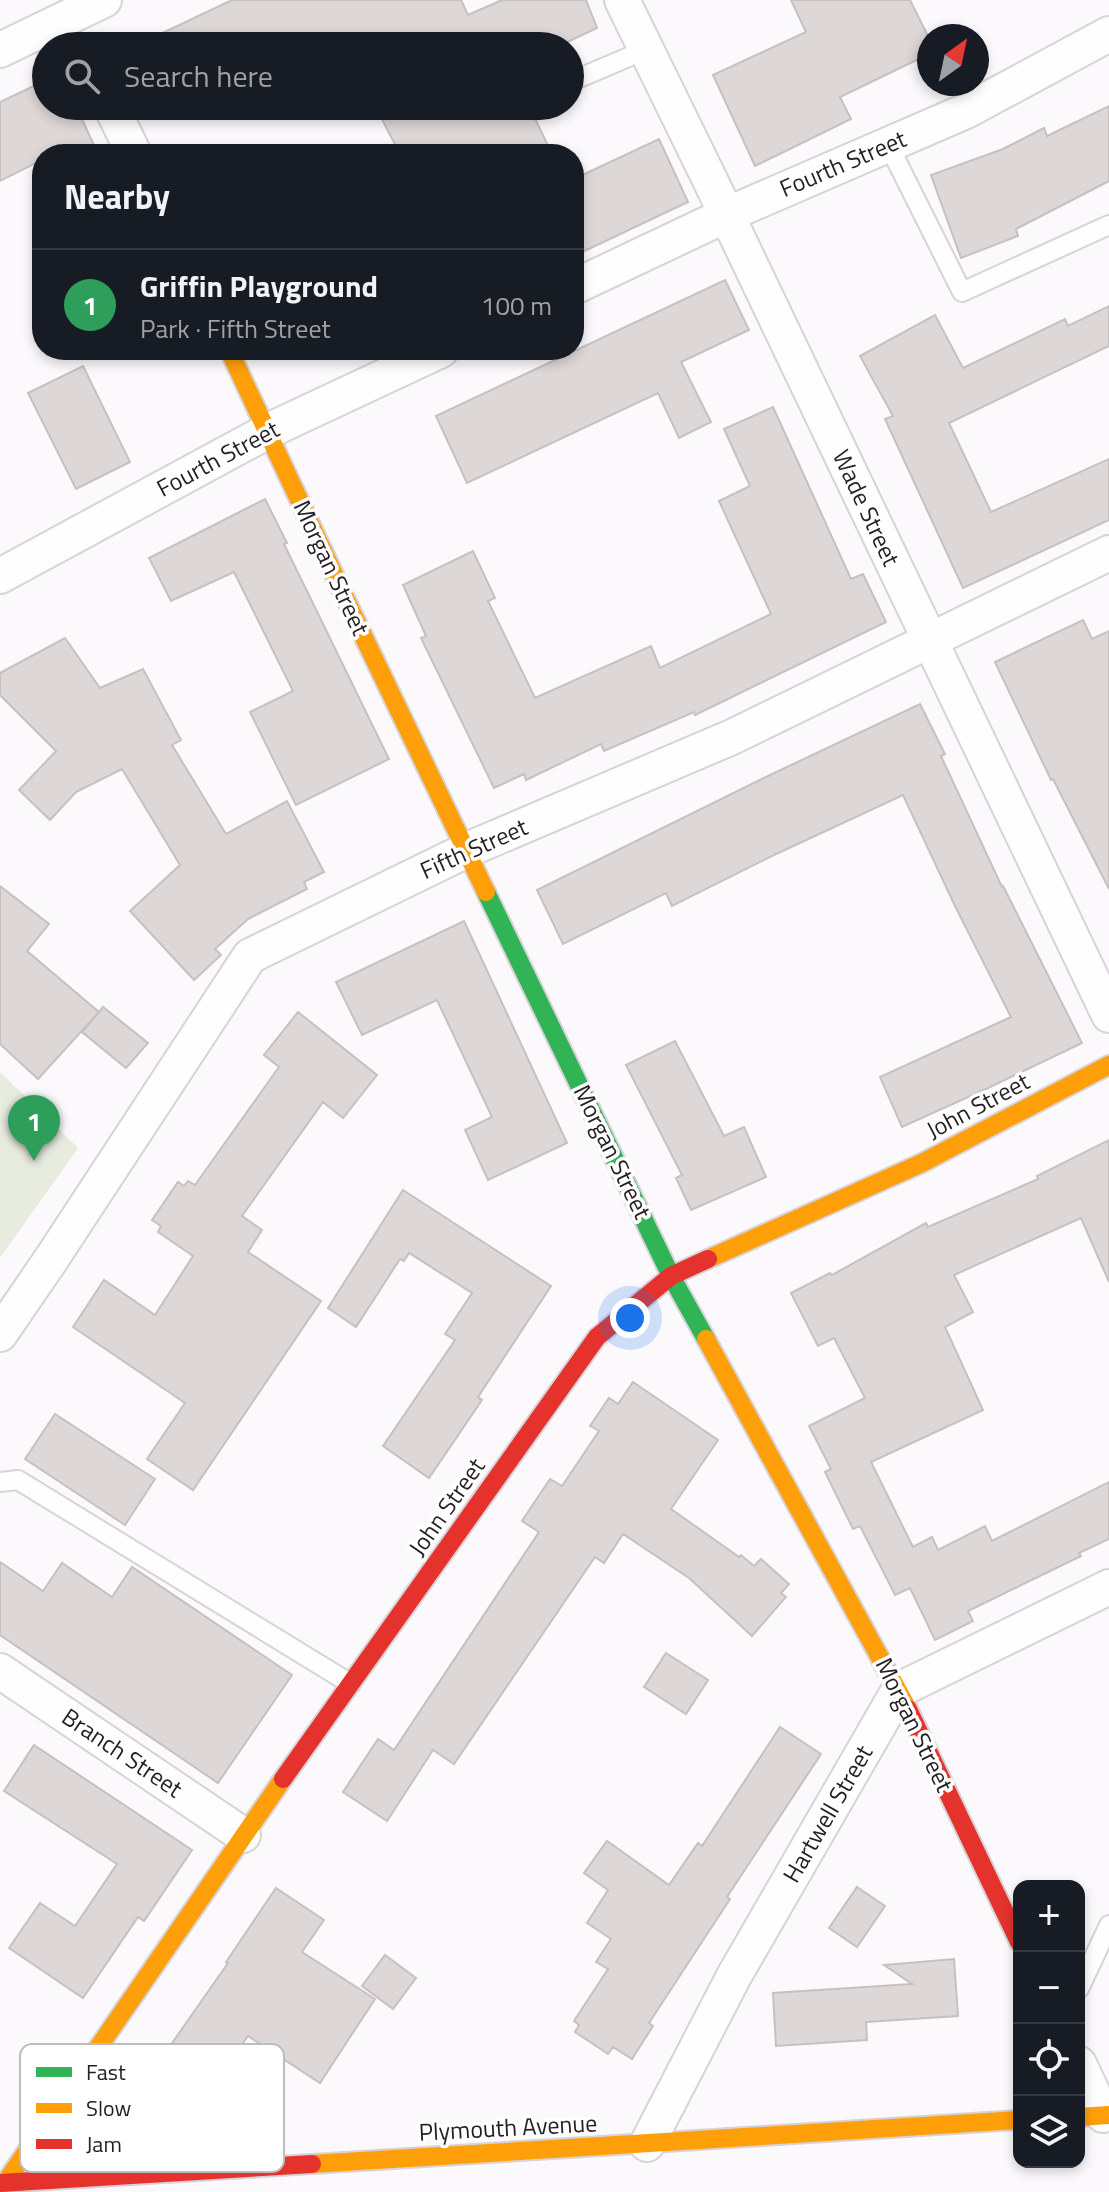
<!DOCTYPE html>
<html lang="en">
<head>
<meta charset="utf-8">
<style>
  :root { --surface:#171b24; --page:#20242c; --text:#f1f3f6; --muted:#9ea1a6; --line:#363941; --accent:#706b71 }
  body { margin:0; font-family:"Titillium Web",sans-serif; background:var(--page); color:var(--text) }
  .controls { position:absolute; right:24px; bottom:24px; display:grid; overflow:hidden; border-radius:16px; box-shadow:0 4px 12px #0003 }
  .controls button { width:72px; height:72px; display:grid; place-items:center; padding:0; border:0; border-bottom:2px solid var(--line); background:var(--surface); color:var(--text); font:40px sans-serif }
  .compass { position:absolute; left:917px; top:24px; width:72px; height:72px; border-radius:50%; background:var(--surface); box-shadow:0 4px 12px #0003; rotate:33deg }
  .you { position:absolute; left:630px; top:1318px; width:28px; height:28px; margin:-20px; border:6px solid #fff; border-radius:50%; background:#1a73e8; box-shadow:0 0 0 12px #1a73e833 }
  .badge { display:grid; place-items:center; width:52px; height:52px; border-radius:50%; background:var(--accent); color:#fff; font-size:26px; font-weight:700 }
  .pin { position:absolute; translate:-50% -66px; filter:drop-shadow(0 2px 4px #0008) }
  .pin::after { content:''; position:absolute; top:42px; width:28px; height:24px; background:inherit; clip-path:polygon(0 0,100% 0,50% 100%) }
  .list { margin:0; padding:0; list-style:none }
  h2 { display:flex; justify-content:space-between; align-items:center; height:104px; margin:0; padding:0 32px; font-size:34px }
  h2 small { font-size:26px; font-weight:400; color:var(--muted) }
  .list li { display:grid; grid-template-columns:52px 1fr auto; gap:24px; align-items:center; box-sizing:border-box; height:112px; padding:0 32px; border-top:2px solid var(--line) }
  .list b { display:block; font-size:30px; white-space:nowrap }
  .list p { margin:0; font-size:26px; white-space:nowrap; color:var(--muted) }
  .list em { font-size:26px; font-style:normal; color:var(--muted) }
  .icon { flex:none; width:44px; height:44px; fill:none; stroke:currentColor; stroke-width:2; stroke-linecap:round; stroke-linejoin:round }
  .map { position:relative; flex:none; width:1109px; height:2192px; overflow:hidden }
  .search { position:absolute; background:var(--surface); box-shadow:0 4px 12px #0003; left:32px; top:32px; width:552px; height:88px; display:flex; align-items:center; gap:20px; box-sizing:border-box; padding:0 28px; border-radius:44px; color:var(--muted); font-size:30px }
  .panel { position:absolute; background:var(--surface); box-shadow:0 4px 12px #0003; left:32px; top:144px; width:552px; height:216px; border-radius:32px }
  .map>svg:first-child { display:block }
  .green { fill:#e8ecdf }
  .building { fill:#ded7d8; stroke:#c6c0c0; stroke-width:2 }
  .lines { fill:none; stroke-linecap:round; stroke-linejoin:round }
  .lane-casing { stroke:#d7d3d8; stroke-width:22 }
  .street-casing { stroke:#d7d3d8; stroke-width:38 }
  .fast-casing { stroke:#d7d3d8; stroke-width:22 }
  .slow-casing { stroke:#d7d3d8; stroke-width:22 }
  .jam-casing { stroke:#d7d3d8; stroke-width:22 }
  .lane { stroke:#fffeff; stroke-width:18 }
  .street { stroke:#fffeff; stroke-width:34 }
  .fast { stroke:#30b455; stroke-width:18 }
  .slow { stroke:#ff9f0a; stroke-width:18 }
  .jam { stroke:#e5322d; stroke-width:18 }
  .labels { text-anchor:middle; stroke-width:7; stroke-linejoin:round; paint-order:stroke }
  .street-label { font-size:24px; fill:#241e25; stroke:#fff }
  .key { fill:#fff; stroke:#bdbcbe; stroke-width:2 }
  .key-label { font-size:22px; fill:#241e25 }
</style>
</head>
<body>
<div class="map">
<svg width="1109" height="2192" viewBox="0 0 1109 2192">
  <rect width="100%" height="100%" fill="#fcf9fd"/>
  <!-- green -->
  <polygon class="green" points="0,1072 78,1148 0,1258"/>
  <!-- building -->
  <g class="building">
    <polygon points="232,0 461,0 468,15 502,0 586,0 597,28 559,46 135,46"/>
    <polygon points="791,0 910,0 929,38 929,54 840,97 851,119 755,166 713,75 806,32"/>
    <polygon points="46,80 46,106 76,106 98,154 42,154 42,160 0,181 0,102"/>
    <polygon points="375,106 529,106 552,154 400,154"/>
    <polygon points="1109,106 1109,181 1016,229 1018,236 961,258 931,175 1003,149 1044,128 1047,136"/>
    <polygon points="659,139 688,202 574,256 574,179"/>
    <polygon points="725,280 749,330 681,362 711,422 679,438 658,393 467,483 436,416"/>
    <polygon points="1109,306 1109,346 949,423 991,512 1109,459 1109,520 963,588 885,419 893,416 860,356 935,315 963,368 1065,319 1068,326"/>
    <polygon points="83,366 130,462 76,489 28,393"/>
    <polygon points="773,407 851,579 863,574 886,622 695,715 694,712 604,751 601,744 526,780 524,774 494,788 421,638 426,636 403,585 473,551 495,598 488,601 535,698 651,646 660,668 771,614 719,501 750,486 724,429"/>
    <polygon points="265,499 287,543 284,544 389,759 296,805 250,712 293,691 234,572 171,601 149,558"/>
    <polygon points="1083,620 1092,639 1109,631 1109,889 1053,779 1051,780 995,662"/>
    <polygon points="65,638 100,688 143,669 181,740 172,745 226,834 287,801 324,872 304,882 307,889 248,919 215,949 221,955 194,980 130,911 180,865 122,769 76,792 50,820 19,790 56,751 0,695 0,673"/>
    <polygon points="920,704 945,754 941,756 1002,887 1003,886 1082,1043 988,1088 902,1127 880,1077 1011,1017 955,906 903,795 774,855 672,906 666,893 563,944 537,890 770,775"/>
    <polygon points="0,886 49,924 27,951 99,1012 103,1007 148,1043 126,1068 82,1032 99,1012 38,1079 0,1044"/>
    <polygon points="464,921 567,1143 488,1180 465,1130 492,1117 437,1000 362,1035 336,982"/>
    <polygon points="298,1012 377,1075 343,1118 323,1102 242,1216 262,1230 248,1252 321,1301 193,1490 147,1459 185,1403 73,1327 104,1280 155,1315 193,1256 158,1232 161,1226 152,1220 178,1182 184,1186 188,1181 195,1185 279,1067 264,1055"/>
    <polygon points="675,1041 724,1136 744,1127 766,1177 691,1210 676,1178 682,1175 626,1065"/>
    <polygon points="1109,1140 1109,1282 1081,1218 954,1275 973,1312 945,1327 983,1410 871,1462 913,1547 932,1537 938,1550 985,1526 992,1541 1109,1482 1109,1539 1079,1553 1081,1556 968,1611 973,1621 935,1640 910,1588 895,1595 860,1526 853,1529 825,1472 831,1469 809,1426 865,1398 834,1338 818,1346 791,1293 830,1273 832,1275 926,1223 928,1227 1038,1179 1037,1176"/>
    <polygon points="403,1190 551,1286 478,1397 482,1400 429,1478 383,1446 455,1340 445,1334 472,1293 409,1253 404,1261 400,1259 356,1327 328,1308"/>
    <polygon points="633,1382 718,1440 671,1509 739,1557 741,1555 754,1566 761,1559 789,1584 781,1593 786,1597 752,1636 689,1578 623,1534 604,1563 595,1557 454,1764 433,1750 387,1821 343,1792 378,1739 394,1750 539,1532 522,1521 550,1479 562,1486 599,1431 590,1426 609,1398 618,1404"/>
    <polygon points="55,1414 155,1479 125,1525 25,1459"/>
    <polygon points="0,1562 43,1591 62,1563 112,1597 132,1567 292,1675 218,1783 0,1635"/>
    <polygon points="666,1653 708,1680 686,1714 644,1687"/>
    <polygon points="780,1727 821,1754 727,1897 730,1899 649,2023 653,2026 632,2059 613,2047 608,2054 575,2032 579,2025 574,2021 608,1969 596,1962 611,1939 587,1923 608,1890 584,1873 607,1841 669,1885 698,1843 702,1846"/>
    <polygon points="34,1745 192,1850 144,1921 138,1917 83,1998 9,1948 40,1903 75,1926 117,1864 4,1791"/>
    <polygon points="857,1887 885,1906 857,1947 829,1928"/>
    <polygon points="276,1888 324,1920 302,1952 375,1999 320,2083 248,2036 210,2089 163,2056 228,1963 226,1962"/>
    <polygon points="385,1955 416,1978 393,2009 362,1986"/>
    <polygon points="954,1959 958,2016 866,2022 867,2040 776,2046 773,1993 912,1984 884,1965"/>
  </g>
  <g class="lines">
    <!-- lane casing -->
    <g class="lane-casing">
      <g id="lane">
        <polyline points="570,82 645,50"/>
        <polyline points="888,144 962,292 1109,225"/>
        <polyline points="0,1482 18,1480 351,1684"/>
        <polyline points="1079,1989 1109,1925"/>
      </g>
    </g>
    <!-- street casing -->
    <g class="street-casing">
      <g id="street">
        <polyline points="622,0 711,182 1109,1015"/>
        <polyline points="0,50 104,0"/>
        <polyline points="111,106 134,154"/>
        <polyline points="574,287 726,215 966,111 1109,34"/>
        <polyline points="0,576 268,431 441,350"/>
        <polyline points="0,1334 52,1258 250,956 467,850 732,737 1109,553"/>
        <polyline points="0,1671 243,1835"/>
        <polyline points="1079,2064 1103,2115"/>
        <polyline points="647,2144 734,1976 899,1690 1109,1587"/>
      </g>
    </g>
    <!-- fast casing -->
    <g class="fast-casing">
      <polyline id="fast" points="486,892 671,1276 706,1339"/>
    </g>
    <!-- slow casing -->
    <g class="slow-casing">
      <g id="slow">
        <polyline points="229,350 345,598 486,892"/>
        <polyline points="708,1259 922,1163 1109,1065"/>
        <polyline points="706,1339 908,1709"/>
        <polyline points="1079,2117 1109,2115"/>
        <polyline points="312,2164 1019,2120"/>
        <polyline points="5,2183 283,1779"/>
      </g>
    </g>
    <!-- jam casing -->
    <g class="jam-casing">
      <g id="jam">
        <polyline points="908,1709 1019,1942"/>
        <polyline points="283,1779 597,1337 671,1276 708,1259"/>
        <polyline points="0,2183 312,2164"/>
      </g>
    </g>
    <!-- lane -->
    <use href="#lane" class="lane"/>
    <!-- street -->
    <use href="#street" class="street"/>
    <!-- fast -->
    <use href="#fast" class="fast"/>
    <!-- slow -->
    <use href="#slow" class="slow"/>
    <!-- jam -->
    <use href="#jam" class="jam"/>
  </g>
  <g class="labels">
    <!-- street labels -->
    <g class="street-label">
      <text transform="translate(843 164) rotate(-23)" y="8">Fourth Street</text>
      <text transform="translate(218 459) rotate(-28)" y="8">Fourth Street</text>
      <text transform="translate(866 508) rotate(65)" y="8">Wade Street</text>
      <text transform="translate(331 568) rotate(65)" y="8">Morgan Street</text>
      <text transform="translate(474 849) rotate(-24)" y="8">Fifth Street</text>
      <text transform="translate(978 1106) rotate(-28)" y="8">John Street</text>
      <text transform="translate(612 1152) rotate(64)" y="8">Morgan Street</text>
      <text transform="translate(447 1507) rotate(-55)" y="8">John Street</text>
      <text transform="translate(914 1725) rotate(64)" y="8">Morgan Street</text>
      <text transform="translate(122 1753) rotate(34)" y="8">Branch Street</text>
      <text transform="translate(828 1814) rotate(-60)" y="8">Hartwell Street</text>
      <text transform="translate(508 2128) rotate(-3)" y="8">Plymouth Avenue</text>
    </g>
  </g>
  <!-- legend -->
  <rect x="20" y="2044" width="264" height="128" rx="12" class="key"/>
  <rect x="36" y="2067" width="36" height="10" fill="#30b455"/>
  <rect x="36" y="2103" width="36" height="10" fill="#ff9f0a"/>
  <rect x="36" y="2139" width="36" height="10" fill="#e5322d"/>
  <g class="key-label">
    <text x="86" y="2080">Fast</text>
    <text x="86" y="2116">Slow</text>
    <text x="86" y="2152">Jam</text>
  </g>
</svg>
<div class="controls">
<button>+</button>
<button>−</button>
<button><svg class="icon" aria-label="locate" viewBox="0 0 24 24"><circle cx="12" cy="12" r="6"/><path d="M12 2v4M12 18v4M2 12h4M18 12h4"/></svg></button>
<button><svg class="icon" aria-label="layers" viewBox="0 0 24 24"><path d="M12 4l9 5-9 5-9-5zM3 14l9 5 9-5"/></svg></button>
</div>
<svg class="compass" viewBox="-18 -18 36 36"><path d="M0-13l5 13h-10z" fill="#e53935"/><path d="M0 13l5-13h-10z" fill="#9ea1a6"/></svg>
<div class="you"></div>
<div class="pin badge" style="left:34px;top:1161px;background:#2e9e5b">1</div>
<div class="search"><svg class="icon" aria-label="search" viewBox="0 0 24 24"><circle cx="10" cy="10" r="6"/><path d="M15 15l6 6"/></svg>Search here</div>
<section class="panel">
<h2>Nearby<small></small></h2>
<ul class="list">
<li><span class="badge" style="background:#2e9e5b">1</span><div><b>Griffin Playground</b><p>Park · Fifth Street</p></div><em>100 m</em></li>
</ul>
</section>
</div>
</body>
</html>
